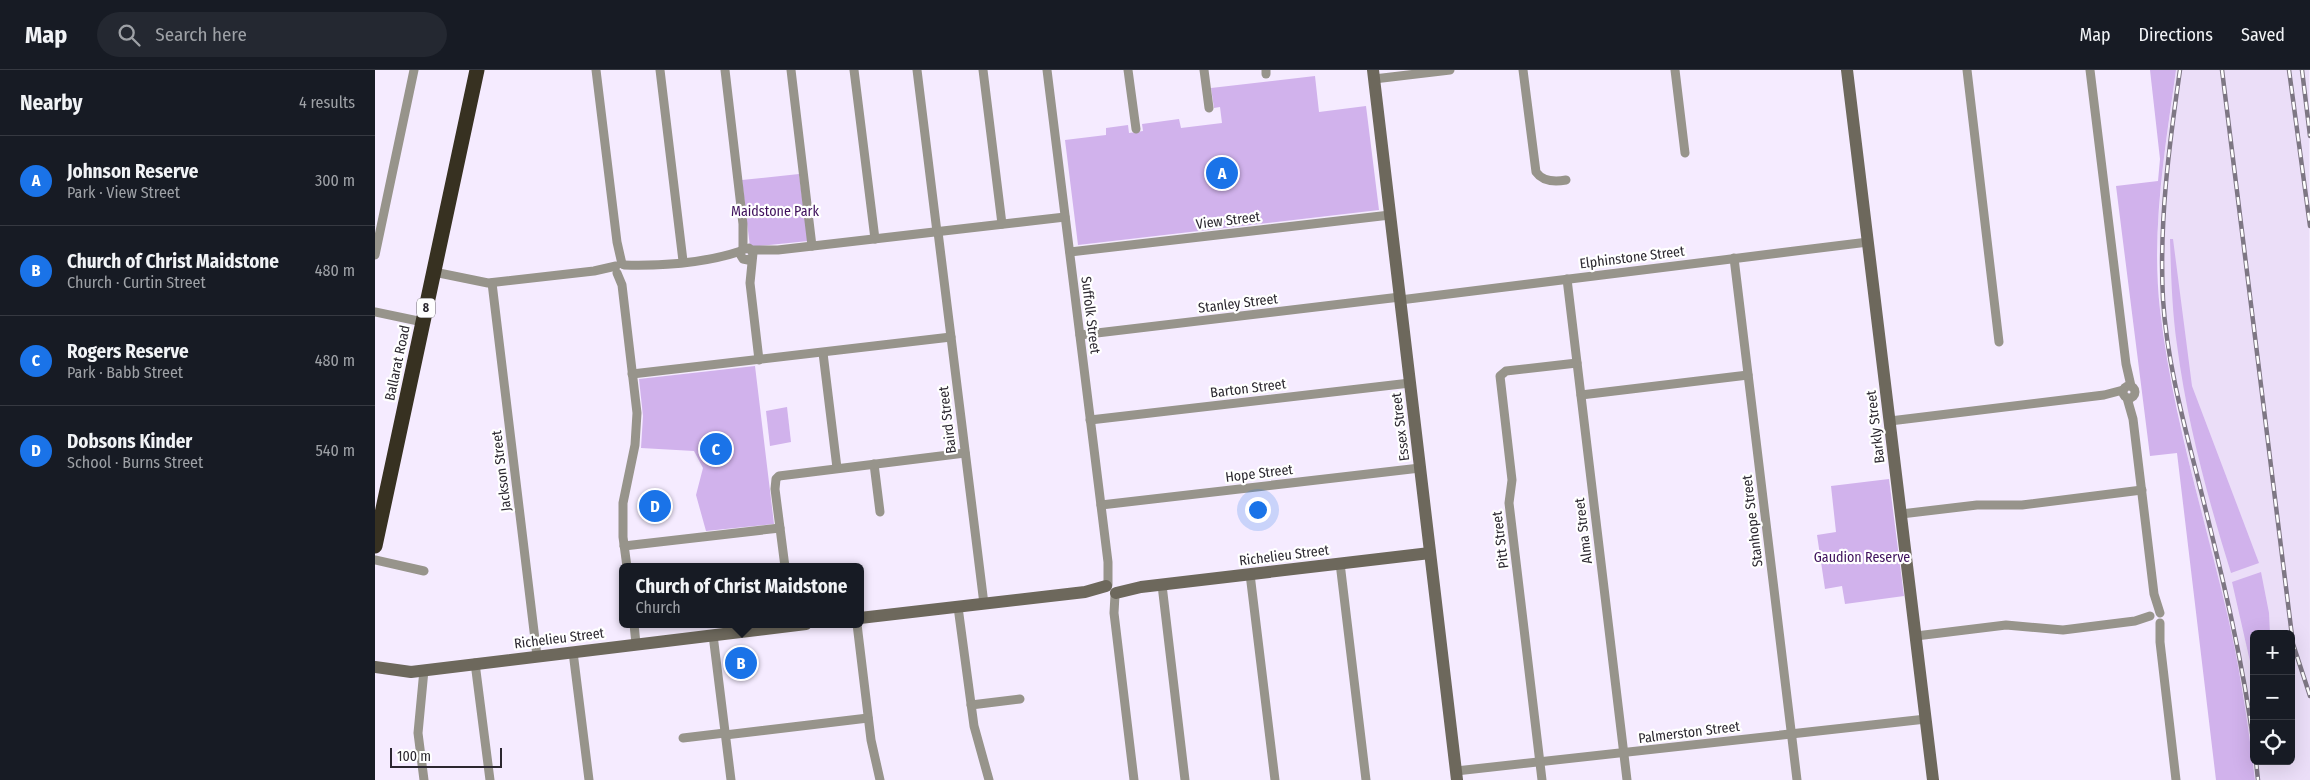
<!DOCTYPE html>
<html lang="en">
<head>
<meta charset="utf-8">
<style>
  :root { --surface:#171b24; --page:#242831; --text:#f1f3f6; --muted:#9ea1a6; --line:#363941; --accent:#1a73e8 }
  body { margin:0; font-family:"Fira Sans Condensed",sans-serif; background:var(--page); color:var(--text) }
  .controls { position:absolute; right:15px; bottom:15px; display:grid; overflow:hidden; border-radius:8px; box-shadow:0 5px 20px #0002 }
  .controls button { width:45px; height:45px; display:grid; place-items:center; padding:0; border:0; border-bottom:1px solid var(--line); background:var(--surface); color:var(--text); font:25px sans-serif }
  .scale { position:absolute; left:15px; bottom:12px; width:112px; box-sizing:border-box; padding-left:5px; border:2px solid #2b272f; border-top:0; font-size:14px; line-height:18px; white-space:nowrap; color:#2b272f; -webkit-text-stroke:4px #fff; paint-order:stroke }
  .you { position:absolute; left:882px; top:439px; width:18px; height:18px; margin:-12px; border:4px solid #fff; border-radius:50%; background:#1a73e8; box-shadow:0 0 0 8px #1a73e833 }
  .badge { display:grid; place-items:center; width:32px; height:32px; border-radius:50%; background:var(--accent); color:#fff; font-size:16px; font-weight:700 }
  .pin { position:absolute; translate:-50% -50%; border:2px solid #fff; box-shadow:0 1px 5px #0006 }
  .popup { position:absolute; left:244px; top:493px; width:245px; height:65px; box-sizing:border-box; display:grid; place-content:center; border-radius:8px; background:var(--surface); filter:drop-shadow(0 1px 4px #0005); font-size:16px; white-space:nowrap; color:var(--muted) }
  .popup b { font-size:19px; color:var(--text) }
  .popup::after { content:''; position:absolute; left:50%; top:100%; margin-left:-10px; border:10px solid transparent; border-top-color:var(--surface) }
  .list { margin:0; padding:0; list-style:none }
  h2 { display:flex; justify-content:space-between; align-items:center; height:65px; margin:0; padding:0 20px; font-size:21px }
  h2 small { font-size:16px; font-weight:400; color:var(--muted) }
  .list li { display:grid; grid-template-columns:32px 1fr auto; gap:15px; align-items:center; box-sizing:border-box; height:90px; padding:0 20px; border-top:1px solid var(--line) }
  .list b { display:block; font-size:19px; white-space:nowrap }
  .list p { margin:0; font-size:16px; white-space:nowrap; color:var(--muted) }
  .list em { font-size:16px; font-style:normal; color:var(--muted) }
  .icon { flex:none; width:28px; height:28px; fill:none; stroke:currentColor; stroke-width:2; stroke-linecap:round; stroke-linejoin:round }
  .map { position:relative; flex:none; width:1935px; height:710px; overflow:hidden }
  header { display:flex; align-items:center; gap:30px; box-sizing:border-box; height:70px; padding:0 25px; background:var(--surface); border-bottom:1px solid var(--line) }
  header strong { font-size:24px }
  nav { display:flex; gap:28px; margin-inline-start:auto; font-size:18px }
  .search { width:350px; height:45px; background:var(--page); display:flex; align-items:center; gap:12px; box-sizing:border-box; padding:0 18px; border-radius:28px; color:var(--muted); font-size:19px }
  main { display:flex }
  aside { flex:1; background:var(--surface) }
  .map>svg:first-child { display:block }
  .built { fill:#ebdef8; fill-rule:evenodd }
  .green { fill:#d1b2ec }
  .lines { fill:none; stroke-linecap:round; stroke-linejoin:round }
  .street { stroke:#97948b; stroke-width:9 }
  .secondary { stroke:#6d685c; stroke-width:12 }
  .highway { stroke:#373121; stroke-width:15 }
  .rail-casing { stroke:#7e7784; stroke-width:4.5 }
  .rail { stroke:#fff; stroke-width:2.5; stroke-dasharray:8; stroke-linecap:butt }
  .labels { text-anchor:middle; stroke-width:4.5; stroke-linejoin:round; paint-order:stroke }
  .shield { fill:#fff; stroke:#6b686d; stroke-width:1 }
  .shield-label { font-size:12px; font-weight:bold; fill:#2b272f }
  .park-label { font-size:14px; fill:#3f115c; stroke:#fff }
  .street-label { font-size:14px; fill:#2b272f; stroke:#fff }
</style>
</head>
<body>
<header>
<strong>Map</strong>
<div class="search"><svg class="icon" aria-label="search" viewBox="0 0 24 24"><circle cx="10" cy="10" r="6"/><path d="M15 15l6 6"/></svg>Search here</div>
<nav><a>Map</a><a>Directions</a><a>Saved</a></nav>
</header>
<main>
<aside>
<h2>Nearby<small>4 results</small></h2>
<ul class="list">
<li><span class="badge">A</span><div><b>Johnson Reserve</b><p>Park · View Street</p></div><em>300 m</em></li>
<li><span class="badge">B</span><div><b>Church of Christ Maidstone</b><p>Church · Curtin Street</p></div><em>480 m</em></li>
<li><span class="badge">C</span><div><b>Rogers Reserve</b><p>Park · Babb Street</p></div><em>480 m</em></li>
<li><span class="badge">D</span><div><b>Dobsons Kinder</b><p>School · Burns Street</p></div><em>540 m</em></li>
</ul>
</aside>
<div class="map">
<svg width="1935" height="710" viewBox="0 0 1935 710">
  <rect width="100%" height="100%" fill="#f5ebff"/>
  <!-- built -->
  <path class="built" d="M1801,0H1934L1935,710H1880L1867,616L1852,545L1813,388L1795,301L1785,239L1783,155L1788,94ZM1879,564H1916V691H1879Z"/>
  <!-- green -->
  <g class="green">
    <path d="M1775,0H1801C1790,79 1776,160 1785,240C1797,343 1828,442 1852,543C1865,598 1873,654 1880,710H1841L1802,383L1775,386L1741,116L1783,111L1785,89Z"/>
    <polygon points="940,6 944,42 991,36 1004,140 703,175 690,70 731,65 731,58 753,55 754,63 768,61 767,54 804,49 806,58 847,53 845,37 839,38 836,18"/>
    <polygon points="424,104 433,171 375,177 367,110"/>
    <path d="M1795,169H1798L1817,316L1884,493L1856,503C1833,429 1812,352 1802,275C1797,240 1796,204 1795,169Z"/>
    <polygon points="380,296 399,454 331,461 321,425 328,398 319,381 266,378 268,346 264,309"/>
    <polygon points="412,337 416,372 395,376 391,341"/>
    <polygon points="1514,409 1529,526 1470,534 1467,516 1450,519 1442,465 1461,462 1456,416"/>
    <polygon points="1886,502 1894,543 1895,564 1879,564 1879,609 1857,512"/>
  </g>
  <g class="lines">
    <!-- street -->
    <g class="street">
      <polyline points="221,0 242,172 247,194"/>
      <polyline points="285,0 308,191"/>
      <polyline points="350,0 368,154 368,179"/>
      <polyline points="416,0 437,176"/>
      <polyline points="479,0 500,169"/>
      <polyline points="542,0 562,162"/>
      <polyline points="608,0 627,154"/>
      <polyline points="672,0 733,492 733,515"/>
      <polyline points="753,0 761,59"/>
      <polyline points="829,0 834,38"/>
      <polyline points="891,0 891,4"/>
      <path d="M1148,0L1161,102C1168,112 1180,112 1191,110"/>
      <polyline points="1300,0 1310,83"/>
      <polyline points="1592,0 1624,272"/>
      <polyline points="1715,0 1751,294 1756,316"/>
      <polyline points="999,9 1075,0"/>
      <polyline points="563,162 609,534"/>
      <polyline points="376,180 403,180 690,147"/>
      <polyline points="695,182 1015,145"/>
      <polyline points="0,185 39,0"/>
      <polyline points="376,188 373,190 368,189 365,184 367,180 374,178 378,183 375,213 384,290"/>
      <polyline points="1359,188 1422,710"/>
      <path d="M249,195C286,196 330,193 366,181"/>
      <polyline points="59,202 113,213 219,201 241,196"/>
      <polyline points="242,203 247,215 262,343 260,375 248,433 248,467 252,497"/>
      <polyline points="1192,209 1252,710"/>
      <polyline points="117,213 162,586"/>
      <polyline points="1025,230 1493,172"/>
      <polyline points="0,242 48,252"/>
      <polyline points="705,265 1025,227"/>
      <polyline points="448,283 462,398"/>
      <polyline points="257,304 576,267"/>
      <circle cx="1754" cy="322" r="6"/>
      <polyline points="1206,325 1373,305"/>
      <polyline points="1752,328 1758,349 1779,524 1785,543"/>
      <polyline points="715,350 1035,313"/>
      <polyline points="1515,351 1729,325 1748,320"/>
      <polyline points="499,394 505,442"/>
      <polyline points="726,435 1045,398"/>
      <polyline points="1526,444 1602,435 1647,435 1767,420"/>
      <polyline points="249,476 405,458"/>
      <polyline points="0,490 49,501"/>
      <polyline points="965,493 991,710"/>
      <polyline points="410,497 400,419 401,409 404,406 590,383"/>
      <polyline points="875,504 900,710"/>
      <polyline points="787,515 810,710"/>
      <polyline points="740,525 739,543 759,710"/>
      <polyline points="583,537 599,656 614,710"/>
      <polyline points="1785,553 1785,572 1801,710"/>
      <polyline points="259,554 261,574"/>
      <polyline points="482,554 496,670 505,710"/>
      <polyline points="338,565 356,710"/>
      <polyline points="1541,566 1631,555 1688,560 1760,551 1775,546"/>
      <polyline points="198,582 214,710"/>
      <polyline points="100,593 115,710"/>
      <polyline points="596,635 645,629"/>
      <polyline points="350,665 493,648"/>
      <polyline points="308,668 350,663"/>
      <polyline points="1081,701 1551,649"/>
      <polyline points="49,710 43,663 49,600"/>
      <polyline points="1167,710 1134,433 1137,410 1125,306 1131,301 1202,293"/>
    </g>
    <!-- secondary -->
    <g class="secondary">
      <polyline points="998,0 1082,710"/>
      <polyline points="1472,0 1558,710"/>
      <polyline points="741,523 766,517 1055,483"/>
      <polyline points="485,548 710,522 731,516"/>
      <polyline points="0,597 36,602 431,554"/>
    </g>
    <!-- highway -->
    <polyline class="highway" points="0,476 102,0"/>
    <!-- rail casing -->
    <g class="rail-casing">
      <g id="rail">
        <path d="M1805,0C1794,76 1784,152 1788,229C1792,295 1811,361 1827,425C1848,509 1868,591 1879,677"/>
        <polyline points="1847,0 1918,574 1935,626"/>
        <polyline points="1914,0 1935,156"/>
        <polyline points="1927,0 1935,66"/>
        <polyline points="1881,691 1883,710"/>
      </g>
    </g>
    <!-- rail -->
    <use href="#rail" class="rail"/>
  </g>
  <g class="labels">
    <!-- shield labels -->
    <rect class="shield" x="42" y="228.5" width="18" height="19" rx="4"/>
    <g class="shield-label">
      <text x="51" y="242">8</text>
    </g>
    <!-- park labels -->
    <g class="park-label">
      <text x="400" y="146">Maidstone Park</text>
      <text x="1487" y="492">Gaudion Reserve</text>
    </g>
    <!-- street labels -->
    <g class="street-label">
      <text transform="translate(853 150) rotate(-7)" y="5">View Street</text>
      <text transform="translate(1257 187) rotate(-7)" y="5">Elphinstone Street</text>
      <text transform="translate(863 233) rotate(-7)" y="5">Stanley Street</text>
      <text transform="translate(716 245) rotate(83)" y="5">Suffolk Street</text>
      <text transform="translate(22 293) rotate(-78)" y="5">Ballarat Road</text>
      <text transform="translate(873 318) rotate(-7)" y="5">Barton Street</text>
      <text transform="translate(572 350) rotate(-97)" y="5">Baird Street</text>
      <text transform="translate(1025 357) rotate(-97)" y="5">Essex Street</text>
      <text transform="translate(1500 357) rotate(-97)" y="5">Barkly Street</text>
      <text transform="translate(126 401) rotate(-97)" y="5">Jackson Street</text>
      <text transform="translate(884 403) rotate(-7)" y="5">Hope Street</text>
      <text transform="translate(1377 451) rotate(-97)" y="5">Stanhope Street</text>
      <text transform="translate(1208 461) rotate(-97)" y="5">Alma Street</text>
      <text transform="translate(1125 470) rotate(-97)" y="5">Pitt Street</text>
      <text transform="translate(909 485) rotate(-7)" y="5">Richelieu Street</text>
      <text transform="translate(184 568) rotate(-7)" y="5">Richelieu Street</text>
      <text transform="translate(1314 662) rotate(-7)" y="5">Palmerston Street</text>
    </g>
  </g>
</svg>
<div class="controls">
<button>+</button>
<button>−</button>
<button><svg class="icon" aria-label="locate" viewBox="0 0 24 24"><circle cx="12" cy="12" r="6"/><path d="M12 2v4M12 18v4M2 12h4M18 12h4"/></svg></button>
</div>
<div class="scale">100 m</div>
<div class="you"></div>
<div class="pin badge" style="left:847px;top:103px">A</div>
<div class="pin badge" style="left:366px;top:593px">B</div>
<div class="popup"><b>Church of Christ Maidstone</b>Church</div>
<div class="pin badge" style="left:341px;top:379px">C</div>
<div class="pin badge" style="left:280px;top:436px">D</div>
</div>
</main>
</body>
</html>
